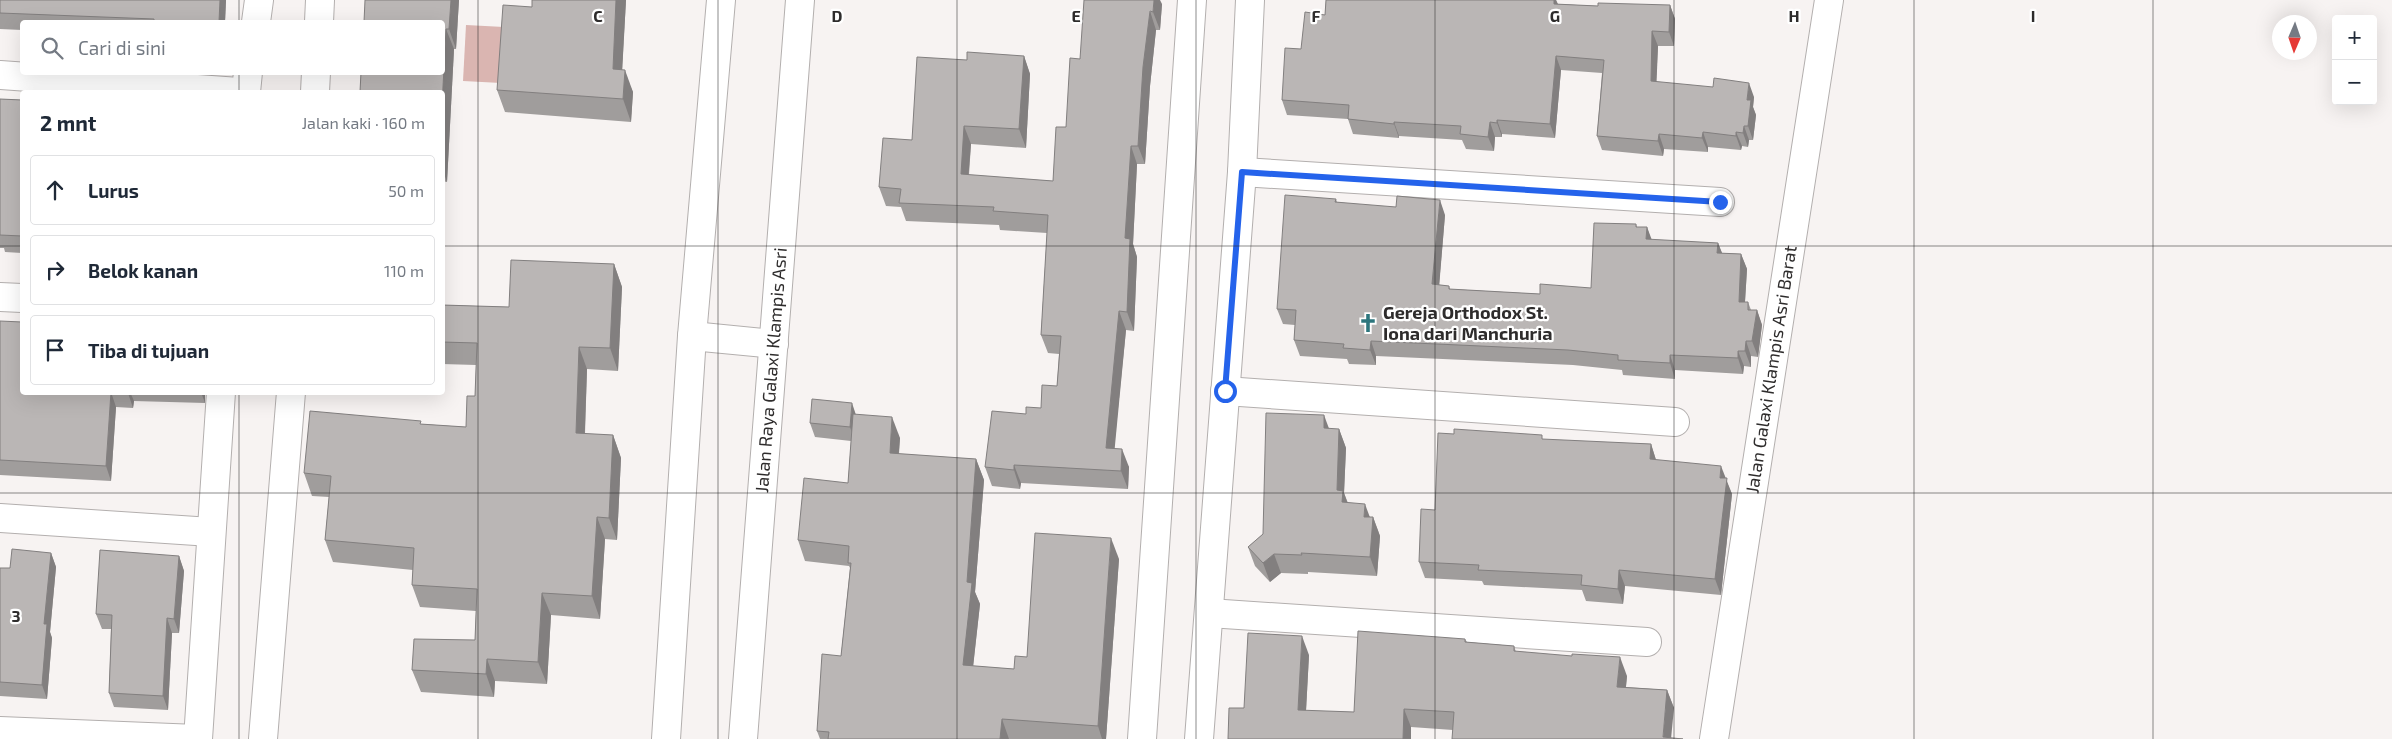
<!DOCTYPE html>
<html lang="id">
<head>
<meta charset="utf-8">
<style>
  :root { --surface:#fff; --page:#f2f2f3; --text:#1f2937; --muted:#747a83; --line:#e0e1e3 }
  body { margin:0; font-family:"Exo 2",sans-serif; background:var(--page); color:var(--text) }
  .controls { position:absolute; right:15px; top:15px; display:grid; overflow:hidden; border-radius:5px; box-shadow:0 5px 20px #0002 }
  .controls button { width:45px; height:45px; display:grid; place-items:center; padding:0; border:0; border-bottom:1px solid var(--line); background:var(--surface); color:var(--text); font:25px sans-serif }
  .compass { position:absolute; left:2272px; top:15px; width:45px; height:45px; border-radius:50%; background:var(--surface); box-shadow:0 5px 20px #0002; rotate:182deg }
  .stop { position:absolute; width:15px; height:15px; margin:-11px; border:4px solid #2563eb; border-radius:50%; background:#fff }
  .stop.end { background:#2563eb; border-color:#fff; box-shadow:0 1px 5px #0008 }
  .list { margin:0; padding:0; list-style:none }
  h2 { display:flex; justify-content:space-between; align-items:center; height:65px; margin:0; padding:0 20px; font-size:21px }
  h2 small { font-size:16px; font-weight:400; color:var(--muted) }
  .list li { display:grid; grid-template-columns:32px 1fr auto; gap:15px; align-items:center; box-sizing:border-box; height:70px; margin:0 10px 10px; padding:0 10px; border:1px solid var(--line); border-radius:5px }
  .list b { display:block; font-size:19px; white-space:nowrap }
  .list em { font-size:16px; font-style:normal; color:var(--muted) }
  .icon { flex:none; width:28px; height:28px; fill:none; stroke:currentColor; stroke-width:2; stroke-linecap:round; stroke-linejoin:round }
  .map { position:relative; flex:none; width:2392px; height:739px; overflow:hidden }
  .search { position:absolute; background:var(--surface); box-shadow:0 5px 20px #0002; left:20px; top:20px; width:425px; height:55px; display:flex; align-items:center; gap:12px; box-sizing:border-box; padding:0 18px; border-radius:5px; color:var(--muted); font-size:19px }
  .panel { position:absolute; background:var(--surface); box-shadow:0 5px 20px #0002; left:20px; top:90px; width:425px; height:305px; border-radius:5px }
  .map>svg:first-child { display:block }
  .water { fill:#dab5b1 }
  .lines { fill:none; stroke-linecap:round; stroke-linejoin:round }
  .minor-casing { stroke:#b3afae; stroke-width:30 }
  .minor { stroke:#fff; stroke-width:28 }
  .wall { fill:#a09d9c }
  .shaded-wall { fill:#827f7f }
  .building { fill:#bab6b5; stroke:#827f7f }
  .route { stroke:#2563eb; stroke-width:6 }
  .grid { fill:none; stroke:#2e2c2c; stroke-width:1; stroke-opacity:0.55 }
  .labels { text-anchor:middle; stroke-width:4.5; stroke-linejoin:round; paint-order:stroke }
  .poi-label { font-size:18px; font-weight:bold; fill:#2e2c2c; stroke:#fff; text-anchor:start }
  .street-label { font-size:18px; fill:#2e2c2c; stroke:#fff }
  .grid-label { font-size:16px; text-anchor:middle; font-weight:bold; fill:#2e2c2c; stroke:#fff; stroke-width:4.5; stroke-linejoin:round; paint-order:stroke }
</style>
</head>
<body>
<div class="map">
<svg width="2392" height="739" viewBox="0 0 2392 739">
  <rect width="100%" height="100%" fill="#f7f3f2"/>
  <!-- water -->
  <polygon class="water" points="466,25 504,27 501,83 463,81"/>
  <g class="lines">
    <!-- minor casing -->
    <g class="minor-casing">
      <g id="minor">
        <polyline points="256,22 259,0"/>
        <polyline points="319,22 320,0"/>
        <polyline points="0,75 239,92"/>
        <polyline points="246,92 248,72"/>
        <polyline points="315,92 316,72"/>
        <polyline points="1242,172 1720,202"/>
        <polyline points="0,297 22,298"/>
        <polyline points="692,336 774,344"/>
        <polyline points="1225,391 1675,422"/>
        <polyline points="0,518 211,532"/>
        <polyline points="1209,613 1647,642"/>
        <polyline points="0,731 197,739"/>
        <polyline points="198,739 221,392"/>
        <polyline points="263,739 291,392"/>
        <polyline points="666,739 692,336 721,0"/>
        <path id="s1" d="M743,739L800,0"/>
        <polyline points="1142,739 1192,0"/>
        <polyline points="1199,739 1242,172 1250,0"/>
        <path id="s2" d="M1714,739L1829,0"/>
      </g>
    </g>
    <!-- minor -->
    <use href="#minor" class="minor"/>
  </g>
  <!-- wall -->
  <g class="wall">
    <polygon points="0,0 226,0 225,22 22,22 22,30 0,29"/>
    <polygon points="365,0 459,0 456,49 454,49 447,182 442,181 442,92"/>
    <polygon points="532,0 626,0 622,70 633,92 631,122 505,112 497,90 532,7"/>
    <polygon points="1326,0 1556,0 1558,4 1598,6 1670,5 1675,19 1674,46 1658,46 1656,82 1754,97 1753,107 1756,115 1753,140 1749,140 1748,147 1742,146 1741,150 1708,147 1708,152 1664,149 1663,156 1602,150 1597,136 1602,73 1561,70 1555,138 1502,134 1502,137 1495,137 1494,151 1466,149 1462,140 1399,136 1399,138 1353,134 1348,119 1287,115 1282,100 1301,49 1325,15"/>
    <polygon points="1162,4 1160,30 1156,30 1150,86 1145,164 1137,164 1133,244 1137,257 1134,331 1126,330 1114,448 1129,467 1128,489 1021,483 1020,489 992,486 985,467 1026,414 1041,408 1057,386 1059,354 1048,353 1041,335 1047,233 1000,230 999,225 906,221 901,207 886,206 879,187 967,60 1024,56 1030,74 1026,148 971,144 969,175 1053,181 1066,127 1080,59"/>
    <polygon points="0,99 22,100 22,253 5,252 4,248 0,248"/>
    <polygon points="1336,199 1337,202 1445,215 1439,285 1449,286 1450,289 1540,294 1591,288 1636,224 1637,227 1647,227 1651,240 1718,243 1722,253 1741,254 1747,269 1745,302 1748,302 1751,310 1757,310 1762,325 1758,357 1751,356 1751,367 1744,366 1743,374 1675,370 1675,379 1623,375 1622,370 1573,365 1376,356 1376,365 1349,364 1347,359 1300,356 1294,340 1295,325 1283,324 1277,309"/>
    <polygon points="614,264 622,287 618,371 587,369 585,434 613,435 621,458 617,540 605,539 600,619 551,615 547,684 495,681 494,697 421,692 412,670 475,640 476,611 420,607 412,585 413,570 333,562 325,540 329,497 312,496 304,473 422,424 466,427 475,396 476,365 442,364 442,305 509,307"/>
    <polygon points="0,321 22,392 205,392 205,403 134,401 133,408 116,407 111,481 0,475"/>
    <polygon points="856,415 900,438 899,454 976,459 984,480 975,592 980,604 973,666 1014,669 1027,657 1119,559 1106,739 820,739 817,731 841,656 850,568 849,566 805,561 798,540 848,483 851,441 815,437 810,423"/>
    <polygon points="1329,429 1339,429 1346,448 1344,493 1348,503 1370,517 1373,517 1380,536 1377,576 1308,572 1308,574 1281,573 1270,582 1255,566 1248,547 1263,534"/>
    <polygon points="1544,440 1651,444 1656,460 1725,478 1732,494 1721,595 1625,586 1623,604 1586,601 1582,590 1484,585 1482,581 1425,578 1419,562 1435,510"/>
    <polygon points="51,553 56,567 50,632 52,638 47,699 0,696 0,568 10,568"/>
    <polygon points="179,556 184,571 179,633 172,633 168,710 114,707 109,693 111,629 102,629 96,614"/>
    <polygon points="1465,639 1467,642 1514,646 1516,652 1627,676 1626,687 1667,690 1674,708 1453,730 1411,727 1411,739 1228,739 1244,708 1309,655 1306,711 1354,712"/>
  </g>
  <!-- shaded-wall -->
  <g class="shaded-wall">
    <polygon points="220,0 226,0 225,22 219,22"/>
    <polygon points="451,0 459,0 456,49 449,29"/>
    <polygon points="616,0 626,0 621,92 613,69"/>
    <polygon points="1154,0 1160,0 1162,4 1160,30 1153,12"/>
    <polygon points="1554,0 1556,0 1560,10 1554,4"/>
    <polygon points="1670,5 1675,19 1674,46 1669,32"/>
    <polygon points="1150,11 1156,30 1150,86 1145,164 1138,146 1143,67"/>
    <polygon points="446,29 454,49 447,182 442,168 442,106"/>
    <polygon points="1652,31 1658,46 1656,95 1651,81"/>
    <polygon points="1024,56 1030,74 1026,148 1019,129"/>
    <polygon points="1556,56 1561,70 1555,138 1550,124"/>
    <polygon points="625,70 633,92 631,122 623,99"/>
    <polygon points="1749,83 1754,97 1753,107 1756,115 1753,140 1748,126 1747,100"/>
    <polygon points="1497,120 1502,134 1502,137 1497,123"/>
    <polygon points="1394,122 1399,136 1399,138 1394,124"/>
    <polygon points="1490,122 1495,137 1494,151 1488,137"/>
    <polygon points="964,126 971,144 967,193 961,174"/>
    <polygon points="1744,126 1749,140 1748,147 1743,133"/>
    <polygon points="1703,132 1708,147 1708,152 1702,138"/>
    <polygon points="1736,132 1742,146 1741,150 1736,136"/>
    <polygon points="1659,134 1664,149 1663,156 1658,141"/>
    <polygon points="1131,146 1137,164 1133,244 1137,257 1134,331 1127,312 1125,238"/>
    <polygon points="1440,200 1445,215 1438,300 1432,284"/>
    <polygon points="1647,227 1653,243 1646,239"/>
    <polygon points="1718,243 1724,258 1717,253"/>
    <polygon points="1741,254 1747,269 1744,317 1739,302"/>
    <polygon points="614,264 622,287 618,371 610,348"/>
    <polygon points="1757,310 1762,325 1758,357 1752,341"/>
    <polygon points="1119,311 1126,330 1113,466 1106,448"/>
    <polygon points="1371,341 1376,356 1376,365 1370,350"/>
    <polygon points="1746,341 1751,356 1751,367 1745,351"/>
    <polygon points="579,347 587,369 584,455 576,433"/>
    <polygon points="1738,351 1744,366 1743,374 1738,358"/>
    <polygon points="1670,355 1675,370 1675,379 1670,363"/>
    <polygon points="111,392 116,407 111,481 106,466"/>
    <polygon points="130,392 134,401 133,408 128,393"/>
    <polygon points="201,392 205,392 205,403"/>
    <polygon points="852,403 857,418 855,442 850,427"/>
    <polygon points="1324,415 1331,434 1324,428"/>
    <polygon points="892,417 900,438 897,474 890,453"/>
    <polygon points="1339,429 1346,448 1344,493 1350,510 1349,521 1337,490"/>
    <polygon points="613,435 621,458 617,540 609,518"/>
    <polygon points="1651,444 1656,460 1650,459"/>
    <polygon points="1122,449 1129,467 1128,489 1121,471"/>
    <polygon points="976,459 984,480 975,592 980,604 971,686 963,665 967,582"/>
    <polygon points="1014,465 1021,483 1020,489 1014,470"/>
    <polygon points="1721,466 1732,494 1721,595 1715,579 1720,478"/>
    <polygon points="1365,504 1372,523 1364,517"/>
    <polygon points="597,517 605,539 600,619 592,596"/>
    <polygon points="1373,517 1380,536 1377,576 1370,557"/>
    <polygon points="1111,538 1119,559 1106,739 1102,739 1098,726"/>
    <polygon points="51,553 56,567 50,632 52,638 47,699 42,685 44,624"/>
    <polygon points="1274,554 1281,573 1270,582 1263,563"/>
    <polygon points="179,556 184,571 179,633 174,619"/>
    <polygon points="1619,570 1625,586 1623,604 1618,589"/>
    <polygon points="542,593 551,615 547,684 538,662"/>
    <polygon points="167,618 172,633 168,710 163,696"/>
    <polygon points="1302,636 1309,655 1305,729 1298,710"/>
    <polygon points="1620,657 1627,676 1624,705 1617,687"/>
    <polygon points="487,659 495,681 494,697 486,674"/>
    <polygon points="1667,690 1674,708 1671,739 1663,737"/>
    <polygon points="1404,709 1411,727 1411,739 1403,739"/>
    <polygon points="1002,719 1009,739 1000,739"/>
  </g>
  <!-- building -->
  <g class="building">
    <polygon points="0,0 220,0 219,22 154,22 154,19 0,13"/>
    <polygon points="365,0 451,0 449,29 446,29 442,106 442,92 360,92 361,72 442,72 442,22 364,22"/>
    <polygon points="532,0 616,0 613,69 625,70 623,99 497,90 503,5 532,7"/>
    <polygon points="1084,0 1154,0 1153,12 1150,11 1143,67 1138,146 1131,146 1125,238 1130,239 1127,312 1119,311 1106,448 1122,449 1121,471 1014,465 1014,470 985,467 992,411 1026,414 1026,407 1041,408 1042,385 1057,386 1061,336 1041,335 1048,215 993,211 994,207 899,203 901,189 879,187 883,138 912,140 917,57 967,60 967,52 1024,56 1019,129 964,126 961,174 1053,181 1056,127 1066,127 1070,58 1080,59"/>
    <polygon points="1326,0 1554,0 1554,4 1598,6 1598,3 1670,5 1669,32 1652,31 1651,81 1713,87 1714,78 1749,83 1747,100 1751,100 1748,126 1744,126 1743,133 1736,132 1736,136 1703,132 1702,138 1659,134 1658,141 1597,136 1604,60 1556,56 1550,124 1497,120 1497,123 1490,122 1488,137 1460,134 1461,126 1394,122 1394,124 1348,119 1349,105 1282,100 1285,48 1301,49 1305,12 1325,15"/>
    <polygon points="0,99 22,100 22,236 0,235"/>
    <polygon points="1285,195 1336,199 1335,202 1396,207 1397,196 1440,200 1432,284 1449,286 1449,289 1540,294 1540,284 1591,288 1594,223 1636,224 1636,227 1647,227 1646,239 1718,243 1717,253 1741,254 1739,302 1748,302 1748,310 1757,310 1752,341 1746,341 1745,351 1738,351 1738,358 1670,355 1670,363 1618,360 1618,355 1568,350 1371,341 1370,350 1343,348 1344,344 1294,340 1296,310 1277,309"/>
    <polygon points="511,260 614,264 610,348 579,347 576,433 613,435 609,518 597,517 592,596 542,593 538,662 487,659 486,674 412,670 414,639 475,640 477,589 412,585 414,548 325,540 331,476 304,473 310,411 421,421 420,424 466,427 467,396 475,396 477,343 442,342 442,305 509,307"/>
    <polygon points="0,321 22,322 22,392 111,392 106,466 0,460"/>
    <polygon points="812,399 852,403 850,427 810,423"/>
    <polygon points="1266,413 1324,415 1324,428 1339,429 1337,490 1343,491 1342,502 1365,504 1364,517 1373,517 1370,557 1301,553 1302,555 1274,554 1263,563 1248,547 1263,534"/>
    <polygon points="853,414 892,417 890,453 976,459 967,582 972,583 963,665 1014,669 1015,656 1027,657 1035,533 1111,538 1098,726 1002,719 1000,739 828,739 829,732 817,731 822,654 841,656 851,563 848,563 849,546 798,540 804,478 848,483"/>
    <polygon points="1454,429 1542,435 1542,439 1651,444 1650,459 1721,466 1720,478 1727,478 1715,579 1619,570 1618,589 1581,585 1582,575 1478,570 1479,565 1419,562 1421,509 1435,510 1438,433 1454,434"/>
    <polygon points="12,549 51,553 44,624 47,624 42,685 0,682 0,568 10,568"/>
    <polygon points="100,550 179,556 174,619 167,618 163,696 109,693 112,615 96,614"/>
    <polygon points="1358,631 1465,639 1465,642 1514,646 1514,651 1572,656 1572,654 1620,657 1617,687 1667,690 1663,737 1683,739 1452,739 1454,712 1404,709 1403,739 1228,739 1229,708 1244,708 1248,633 1302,636 1298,710 1354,712"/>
  </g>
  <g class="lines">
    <!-- route -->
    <polyline class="route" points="1225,391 1242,172 1720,202"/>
  </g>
  <!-- grid -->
  <path class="grid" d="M239,0V22M478,0V739M718,0V739M957,0V739M1196,0V739M1435,0V739M1674,0V739M1914,0V739M2153,0V739M239,72V92M0,246H22M442,246H2392M239,392V739M0,493H2392"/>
  <!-- icons -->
  <defs>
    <g id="church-bare" transform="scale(1.5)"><path d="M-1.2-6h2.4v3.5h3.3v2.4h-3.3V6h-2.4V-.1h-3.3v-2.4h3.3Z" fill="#2d767d" stroke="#fff" stroke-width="2.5" paint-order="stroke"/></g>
  </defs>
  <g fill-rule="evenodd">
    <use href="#church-bare" x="1368" y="323"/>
  </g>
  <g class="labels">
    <!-- poi labels -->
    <g class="poi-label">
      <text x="1383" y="319">Gereja Orthodox St.<tspan x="1383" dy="21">Iona dari Manchuria</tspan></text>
    </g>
    <!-- street labels -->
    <g class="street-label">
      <text dy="6" stroke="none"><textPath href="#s2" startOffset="374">Jalan Galaxi Klampis Asri Barat</textPath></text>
      <text dy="6" stroke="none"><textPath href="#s1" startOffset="370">Jalan Raya Galaxi Klampis Asri</textPath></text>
    </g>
  </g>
  <g class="grid-label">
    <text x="598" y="22">C</text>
    <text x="837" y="22">D</text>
    <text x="1076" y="22">E</text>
    <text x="1316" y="22">F</text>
    <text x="1555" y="22">G</text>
    <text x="1794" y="22">H</text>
    <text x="2033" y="22">I</text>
    <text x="16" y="622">3</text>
  </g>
</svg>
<div class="controls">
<button>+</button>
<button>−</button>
</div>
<svg class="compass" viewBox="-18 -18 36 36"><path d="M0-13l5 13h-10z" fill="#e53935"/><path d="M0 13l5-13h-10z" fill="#747a83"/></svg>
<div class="stop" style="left:1225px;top:391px"></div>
<div class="stop end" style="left:1720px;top:202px"></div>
<div class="search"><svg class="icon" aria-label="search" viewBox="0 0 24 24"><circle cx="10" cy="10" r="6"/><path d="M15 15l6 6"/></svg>Cari di sini</div>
<section class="panel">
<h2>2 mnt<small>Jalan kaki · 160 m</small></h2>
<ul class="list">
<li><svg class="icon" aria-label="ahead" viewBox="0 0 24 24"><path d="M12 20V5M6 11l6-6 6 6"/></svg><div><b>Lurus</b></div><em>50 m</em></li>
<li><svg class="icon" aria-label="right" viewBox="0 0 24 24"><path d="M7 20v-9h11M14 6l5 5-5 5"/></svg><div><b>Belok kanan</b></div><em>110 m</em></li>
<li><svg class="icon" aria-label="arrive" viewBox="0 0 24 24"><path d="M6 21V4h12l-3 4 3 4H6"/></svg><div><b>Tiba di tujuan</b></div></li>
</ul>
</section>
</div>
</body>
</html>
